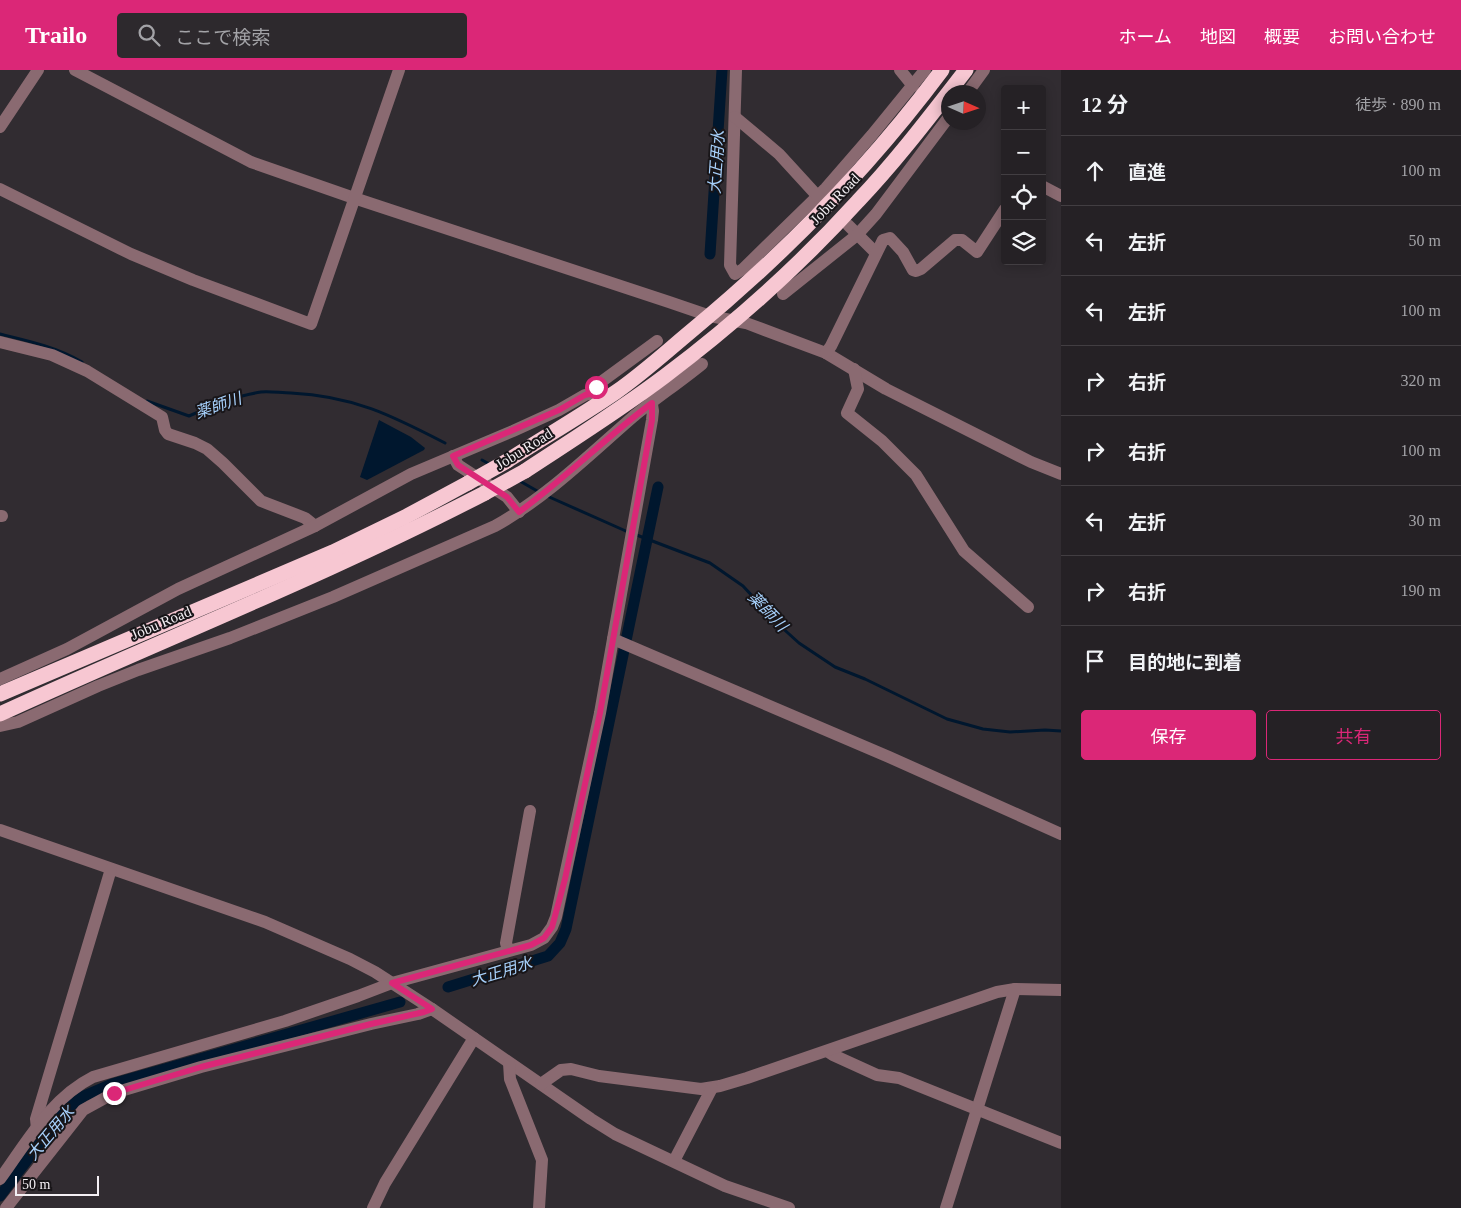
<!DOCTYPE html>
<html lang="ja">
<head>
<meta charset="utf-8">
<style>
  :root { --surface:#252125; --page:#2d292d; --text:#f1f3f6; --muted:#a3a3a7; --line:#423e42; --accent:#db2777 }
  body { margin:0; font-family:"Times New Roman","Noto Sans JP",serif; background:var(--page); color:var(--text) }
  .controls { position:absolute; right:15px; top:15px; display:grid; overflow:hidden; border-radius:5px; box-shadow:0 2px 12px #0003 }
  .controls button { width:45px; height:45px; display:grid; place-items:center; padding:0; border:0; border-bottom:1px solid var(--line); background:var(--surface); color:var(--text); font:25px sans-serif }
  .compass { position:absolute; left:941px; top:15px; width:45px; height:45px; border-radius:50%; background:var(--surface); box-shadow:0 2px 12px #0003; rotate:93deg }
  .scale { position:absolute; left:15px; bottom:12px; width:84px; box-sizing:border-box; padding-left:5px; border:2px solid #f4f0f4; border-top:0; font-size:14px; line-height:18px; white-space:nowrap; color:#f4f0f4; -webkit-text-stroke:4px #181518; paint-order:stroke }
  .stop { position:absolute; width:15px; height:15px; margin:-11px; border:4px solid #db2777; border-radius:50%; background:#fff }
  .stop.end { background:#db2777; border-color:#fff; box-shadow:0 1px 5px #0008 }
  .list { margin:0; padding:0; list-style:none }
  h2 { display:flex; justify-content:space-between; align-items:center; height:65px; margin:0; padding:0 20px; font-size:21px }
  h2 small { font-size:16px; font-weight:400; color:var(--muted) }
  .list li { display:grid; grid-template-columns:32px 1fr auto; gap:15px; align-items:center; box-sizing:border-box; height:70px; padding:0 20px; border-top:1px solid var(--line) }
  .list b { display:block; font-size:19px; white-space:nowrap }
  .list em { font-size:16px; font-style:normal; color:var(--muted) }
  .actions { display:flex; gap:10px; padding:15px 20px }
  .actions a { flex:1; padding:11px 0; border:1px solid var(--accent); border-radius:5px; text-align:center; font-size:18px; color:var(--accent) }
  .actions .main { background:var(--accent); color:#fff }
  .icon { flex:none; width:28px; height:28px; fill:none; stroke:currentColor; stroke-width:2; stroke-linecap:round; stroke-linejoin:round }
  .map { position:relative; flex:none; width:1061px; height:1138px; overflow:hidden }
  header { display:flex; align-items:center; gap:30px; box-sizing:border-box; height:70px; padding:0 25px; background:var(--accent); color:#fff }
  header strong { font-size:24px }
  nav { display:flex; gap:28px; margin-inline-start:auto; font-size:18px }
  .search { width:350px; height:45px; background:var(--page); display:flex; align-items:center; gap:12px; box-sizing:border-box; padding:0 18px; border-radius:5px; color:var(--muted); font-size:19px }
  main { display:flex }
  aside { flex:1; background:var(--surface) }
  .map>svg:first-child { display:block }
  .water { fill:#00172e }
  .lines { fill:none; stroke-linecap:round; stroke-linejoin:round }
  .stream { stroke:#00172e; stroke-width:3 }
  .canal { stroke:#00172e; stroke-width:11 }
  .minor { stroke:#8a6a71; stroke-width:12 }
  .highway { stroke:#f7c7d2; stroke-width:15 }
  .highway-bridge { stroke:#f7c7d2; stroke-width:15 }
  .route { stroke:#db2777; stroke-width:6 }
  .labels { text-anchor:middle; stroke-width:4; stroke-linejoin:round; paint-order:stroke }
  .street-label { font-size:15px; fill:#f4f0f4; stroke:#181518 }
  .water-label { font-size:16px; font-style:italic; fill:#a6d0fb; stroke:#181518 }
</style>
</head>
<body>
<header>
<strong>Trailo</strong>
<div class="search"><svg class="icon" aria-label="search" viewBox="0 0 24 24"><circle cx="10" cy="10" r="6"/><path d="M15 15l6 6"/></svg>ここで検索</div>
<nav><a>ホーム</a><a>地図</a><a>概要</a><a>お問い合わせ</a></nav>
</header>
<main>
<div class="map">
<svg width="1061" height="1138" viewBox="0 0 1061 1138">
  <rect width="100%" height="100%" fill="#312c31"/>
  <!-- water -->
  <polygon class="water" points="379,350 411,367 425,378 424,380 367,410 360,407"/>
  <g class="lines">
    <!-- stream -->
    <g class="stream">
      <path d="M0,264C29,271 56,277 82,292"/>
      <path d="M147,331L189,346C212,336 235,326 261,322C270,321 281,323 291,323C353,326 391,345 445,373"/>
      <polyline points="482,390 491,395"/>
      <polyline points="518,410 539,422"/>
      <polyline points="547,426 628,462"/>
      <polyline points="634,464 710,493 743,516 778,554 799,573 835,597 865,609 947,649 983,659 1010,662 1045,660 1061,661"/>
    </g>
    <!-- canal -->
    <g class="canal">
      <polyline points="710,184 722,0"/>
      <polyline points="448,917 548,886 560,873 566,859 658,417"/>
      <polyline points="0,1126 65,1040 84,1026 112,1014 400,932"/>
    </g>
    <!-- minor -->
    <g class="minor">
      <polyline points="75,0 251,92 354,128 669,232 710,246 746,253 826,283 886,319 1031,392 1061,404"/>
      <polyline points="736,0 730,195 735,204 743,199 826,118 872,65 925,0"/>
      <polyline points="900,0 913,16"/>
      <polyline points="968,22 984,0"/>
      <polyline points="735,47 779,84 822,131"/>
      <polyline points="0,57 38,0"/>
      <polyline points="1042,116 1061,126"/>
      <polyline points="0,119 131,184 193,210 311,254 399,0"/>
      <polyline points="848,155 876,183"/>
      <polyline points="783,224 857,165 876,144 948,48"/>
      <polyline points="0,272 52,285 87,301 162,347 165,360 168,364 195,373 207,379 223,393 261,431 305,448 315,456"/>
      <polyline points="826,283 831,276 883,170 890,168 903,182 913,200 916,201 921,199 955,170 962,170 977,182 1005,139"/>
      <polyline points="854,299 858,319 847,343 882,371 916,405 964,481 1028,537"/>
      <polyline points="594,323 601,312 657,271"/>
      <polyline points="651,328 653,341 652,350 613,569 889,687 1061,764"/>
      <polyline points="453,386 458,395 507,427 519,442"/>
      <polyline points="0,446 2,446"/>
      <polyline points="0,609 67,579 178,519 315,456 411,404 513,361 559,340 585,325 594,323 601,331"/>
      <path d="M0,656L18,652L98,616L138,600L230,568L333,527L495,456C547,427 590,384 634,346C656,328 680,312 702,294"/>
      <polyline points="0,760 265,852 350,889 375,902 432,939 591,1049 615,1064 725,1116 789,1138"/>
      <polyline points="508,880 506,873 530,741"/>
      <polyline points="827,981 833,985 877,1005 899,1008 1061,1073"/>
      <polyline points="509,993 510,1009 542,1090 539,1138"/>
      <polyline points="541,1014 561,1000 571,999 599,1006 701,1019 720,1016 747,1008 997,922 1015,919 1061,920"/>
      <polyline points="37,1059 36,1049 111,799"/>
      <polyline points="674,1091 712,1018"/>
      <path d="M0,1109C27,1072 51,1028 93,1007L285,951L358,926L392,913L531,875L544,868L552,857L556,847L600,643L613,569"/>
      <polyline points="6,1138 83,1040 114,1023 201,997 371,954 418,944 432,939"/>
      <polyline points="373,1138 385,1113 474,968"/>
      <polyline points="946,1138 1015,919"/>
    </g>
    <!-- highway -->
    <g class="highway">
      <path d="M507,391C543,368 581,346 616,322C642,304 666,282 690,262C786,183 868,99 942,0"/>
      <path d="M525,401C572,370 620,340 665,306C734,254 800,195 858,131C897,90 931,45 966,0"/>
      <polyline points="0,624 333,482 405,447 468,413"/>
      <path d="M0,644C161,570 327,505 485,423"/>
    </g>
    <!-- highway-bridge -->
    <g class="highway-bridge">
      <polyline points="468,413 507,391"/>
      <polyline points="485,423 525,401"/>
    </g>
  </g>
  <g class="lines">
    <!-- route -->
    <path class="route" d="M114,1023L201,997L371,954L424,942L432,939L392,913L531,875L544,868L552,857L565,809L600,643L652,350V333C606,367 566,408 519,442L507,427L458,395L453,386L559,340L585,325L594,323L596,317"/>
  </g>
  <g class="labels">
    <!-- street labels -->
    <g class="street-label">
      <text transform="translate(835 129) rotate(-46)" y="5">Jobu Road</text>
      <text transform="translate(524 379) rotate(-32)" y="5">Jobu Road</text>
      <text transform="translate(161 553) rotate(-23)" y="5">Jobu Road</text>
    </g>
    <!-- water labels -->
    <g class="water-label">
      <text transform="translate(716 92) rotate(-86)" y="6">大正用水</text>
      <text transform="translate(218 335) rotate(-19)" y="6">薬師川</text>
      <text transform="translate(768 541) rotate(46)" y="6">薬師川</text>
      <text transform="translate(501 901) rotate(-17)" y="6">大正用水</text>
      <text transform="translate(50 1063) rotate(-50)" y="6">大正用水</text>
    </g>
  </g>
</svg>
<div class="controls">
<button>+</button>
<button>−</button>
<button><svg class="icon" aria-label="locate" viewBox="0 0 24 24"><circle cx="12" cy="12" r="6"/><path d="M12 2v4M12 18v4M2 12h4M18 12h4"/></svg></button>
<button><svg class="icon" aria-label="layers" viewBox="0 0 24 24"><path d="M12 4l9 5-9 5-9-5zM3 14l9 5 9-5"/></svg></button>
</div>
<svg class="compass" viewBox="-18 -18 36 36"><path d="M0-13l5 13h-10z" fill="#e53935"/><path d="M0 13l5-13h-10z" fill="#a3a3a7"/></svg>
<div class="scale">50 m</div>
<div class="stop" style="left:596px;top:317px"></div>
<div class="stop end" style="left:114px;top:1023px"></div>
</div>
<aside>
<h2>12 分<small>徒歩 · 890 m</small></h2>
<ul class="list">
<li><svg class="icon" aria-label="ahead" viewBox="0 0 24 24"><path d="M12 20V5M6 11l6-6 6 6"/></svg><div><b>直進</b></div><em>100 m</em></li>
<li><svg class="icon" aria-label="left" viewBox="0 0 24 24"><path d="M17 20v-9H6M10 6l-5 5 5 5"/></svg><div><b>左折</b></div><em>50 m</em></li>
<li><svg class="icon" aria-label="left" viewBox="0 0 24 24"><path d="M17 20v-9H6M10 6l-5 5 5 5"/></svg><div><b>左折</b></div><em>100 m</em></li>
<li><svg class="icon" aria-label="right" viewBox="0 0 24 24"><path d="M7 20v-9h11M14 6l5 5-5 5"/></svg><div><b>右折</b></div><em>320 m</em></li>
<li><svg class="icon" aria-label="right" viewBox="0 0 24 24"><path d="M7 20v-9h11M14 6l5 5-5 5"/></svg><div><b>右折</b></div><em>100 m</em></li>
<li><svg class="icon" aria-label="left" viewBox="0 0 24 24"><path d="M17 20v-9H6M10 6l-5 5 5 5"/></svg><div><b>左折</b></div><em>30 m</em></li>
<li><svg class="icon" aria-label="right" viewBox="0 0 24 24"><path d="M7 20v-9h11M14 6l5 5-5 5"/></svg><div><b>右折</b></div><em>190 m</em></li>
<li><svg class="icon" aria-label="arrive" viewBox="0 0 24 24"><path d="M6 21V4h12l-3 4 3 4H6"/></svg><div><b>目的地に到着</b></div></li>
</ul>
<div class="actions"><a class="main">保存</a><a>共有</a></div>
</aside>
</main>
</body>
</html>
